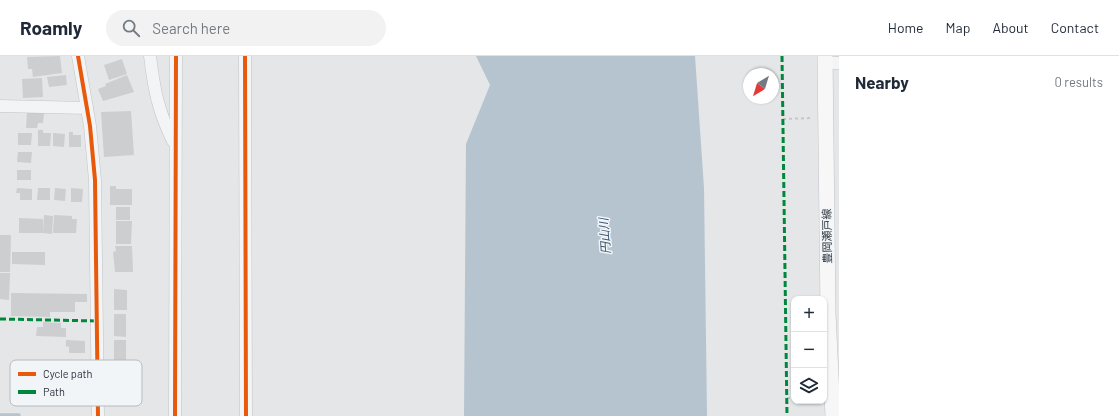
<!DOCTYPE html>
<html lang="en">
<head>
<meta charset="utf-8">
<style>
  :root { --surface:#fff; --page:#f2f2f3; --text:#1f2937; --muted:#747a83; --line:#e0e1e3 }
  body { margin:0; font-family:Barlow,"Noto Sans JP",sans-serif; background:var(--page); color:var(--text) }
  .controls { position:absolute; right:12px; bottom:12px; display:grid; overflow:hidden; border-radius:8px; box-shadow:0 1px 3px #0004 }
  .controls button { width:36px; height:36px; display:grid; place-items:center; padding:0; border:0; border-bottom:1px solid var(--line); background:var(--surface); color:var(--text); font:20px sans-serif }
  .compass { position:absolute; left:743px; top:12px; width:36px; height:36px; border-radius:50%; background:var(--surface); box-shadow:0 1px 3px #0004; rotate:218deg }
  .list { margin:0; padding:0; list-style:none }
  h2 { display:flex; justify-content:space-between; align-items:center; height:52px; margin:0; padding:0 16px; font-size:17px }
  h2 small { font-size:13px; font-weight:400; color:var(--muted) }
  .icon { flex:none; width:22px; height:22px; fill:none; stroke:currentColor; stroke-width:2; stroke-linecap:round; stroke-linejoin:round }
  .map { position:relative; flex:none; width:839px; height:360px; overflow:hidden }
  header { display:flex; align-items:center; gap:24px; box-sizing:border-box; height:56px; padding:0 20px; background:var(--surface); border-bottom:1px solid var(--line) }
  header strong { font-size:19px }
  nav { display:flex; gap:22px; margin-inline-start:auto; font-size:14px }
  .search { width:280px; height:36px; background:var(--page); display:flex; align-items:center; gap:10px; box-sizing:border-box; padding:0 14px; border-radius:22px; color:var(--muted); font-size:15px }
  main { display:flex }
  aside { flex:1; background:var(--surface) }
  .map>svg:first-child { display:block }
  .water { fill:#b6c4d0 }
  .lines { fill:none; stroke-linecap:round; stroke-linejoin:round }
  .stream { stroke:#b6c4d0; stroke-width:3.5 }
  .building { fill:#cdced0 }
  .minor-casing { stroke:#c2c4c6; stroke-width:13 }
  .major-casing { stroke:#c1c3c6; stroke-width:16 }
  .path { stroke:#c4c6c8; stroke-width:2; stroke-dasharray:3 3; stroke-linecap:butt }
  .minor { stroke:#f3f4f5; stroke-width:12 }
  .major { stroke:#f7f7f7; stroke-width:15 }
  .quiet { stroke:#00873e; stroke-width:3; stroke-dasharray:6 3; stroke-linecap:butt }
  .cycleway-casing { stroke:#f2f5f7; stroke-width:6 }
  .cycleway { stroke:#e8590c; stroke-width:4 }
  .labels { text-anchor:middle; stroke-width:3; stroke-linejoin:round; paint-order:stroke }
  .street-label { font-size:11px; fill:#2d3540; stroke:#f2f5f7 }
  .water-label { font-size:12px; font-style:italic; fill:#3b556f; stroke:#f2f5f7 }
  .key { fill:#f2f5f7; stroke:#b7bbc0; stroke-width:1 }
  .key-label { font-size:11px; fill:#2d3540 }
</style>
</head>
<body>
<header>
<strong>Roamly</strong>
<div class="search"><svg class="icon" aria-label="search" viewBox="0 0 24 24"><circle cx="10" cy="10" r="6"/><path d="M15 15l6 6"/></svg>Search here</div>
<nav><a>Home</a><a>Map</a><a>About</a><a>Contact</a></nav>
</header>
<main>
<div class="map">
<svg width="839" height="360" viewBox="0 0 839 360">
  <rect width="100%" height="100%" fill="#e4e6e8"/>
  <!-- water -->
  <polygon class="water" points="476,0 695,0 704,132 707,360 464,360 466,88 490,29"/>
  <g class="lines">
    <!-- stream -->
    <polyline class="stream" points="0,359 19,359"/>
  </g>
  <!-- building -->
  <g class="building">
    <polygon points="60,0 62,17 33,21 32,13 28,13 27,1"/>
    <polygon points="122,3 127,18 109,24 104,9"/>
    <polygon points="66,19 67,29 49,31 47,21"/>
    <polygon points="127,19 134,36 103,45 98,33 106,30 105,28"/>
    <polygon points="42,22 43,41 23,42 22,23"/>
    <polygon points="131,55 134,99 104,101 101,56"/>
    <polygon points="27,56 44,57 43,67 38,67 37,72 26,72"/>
    <polygon points="38,74 43,74 43,77 51,77 50,90 38,90"/>
    <polygon points="69,76 73,76 73,79 81,79 81,91 69,91"/>
    <polygon points="18,77 32,77 31,89 18,89"/>
    <polygon points="53,77 65,78 64,91 53,90"/>
    <polygon points="18,96 32,96 31,107 17,106"/>
    <rect x="17" y="114" width="14" height="10"/>
    <polygon points="110,130 116,130 116,133 132,133 132,149 110,149"/>
    <polygon points="17,132 32,133 32,144 20,144 20,137 16,137"/>
    <polygon points="38,132 50,132 50,144 37,144"/>
    <polygon points="55,132 66,133 65,145 54,144"/>
    <polygon points="71,132 83,133 82,146 71,146"/>
    <rect x="116" y="151" width="14" height="13"/>
    <polygon points="44,159 53,160 52,178 43,177"/>
    <polygon points="54,159 72,160 72,163 77,163 76,177 53,177"/>
    <polygon points="19,162 43,163 43,177 19,177"/>
    <polygon points="116,165 132,165 131,188 116,188"/>
    <polygon points="0,179 11,179 10,216 0,216"/>
    <polygon points="115,190 132,190 133,216 115,216 113,196 116,195"/>
    <polygon points="12,196 45,196 45,209 12,208"/>
    <polygon points="0,217 10,217 9,244 0,243"/>
    <polygon points="114,233 127,234 127,254 114,254"/>
    <polygon points="11,237 87,238 87,246 75,246 75,256 50,256 50,261 11,260"/>
    <polygon points="114,258 126,258 126,281 114,280"/>
    <polygon points="43,266 61,267 61,272 66,272 66,281 36,280 37,271 43,271"/>
    <polygon points="66,284 85,285 85,297 69,297 69,290 66,291"/>
    <rect x="114" y="284" width="12" height="24"/>
  </g>
  <g class="lines">
    <!-- minor casing -->
    <g class="minor-casing">
      <g id="minor">
        <polyline points="78,0 90,70 95,124 98,360"/>
        <path d="M150,0C154,33 158,55 173,85"/>
        <polyline points="245,0 246,360"/>
        <polyline points="825,7 839,7"/>
        <polyline points="0,50 87,52"/>
        <polyline points="175,360 176,0"/>
      </g>
    </g>
    <!-- major casing -->
    <g class="major-casing">
      <polyline id="major" points="825,0 828,257 833,360"/>
    </g>
    <!-- path -->
    <g class="path">
      <polyline points="783,63 812,62"/>
      <polyline points="787,342 794,342"/>
    </g>
    <!-- minor -->
    <use href="#minor" class="minor"/>
    <!-- major -->
    <use href="#major" class="major"/>
    <!-- quiet -->
    <g class="quiet">
      <polyline points="782,0 787,360"/>
      <polyline points="0,263 98,265"/>
    </g>
    <!-- cycleway casing -->
    <g class="cycleway-casing">
      <g id="cycleway">
        <polyline points="78,0 90,70 95,124 98,360"/>
        <polyline points="245,0 246,360"/>
        <polyline points="175,360 176,0"/>
      </g>
    </g>
    <!-- cycleway -->
    <use href="#cycleway" class="cycleway"/>
  </g>
  <g class="labels">
    <!-- street labels -->
    <g class="street-label">
      <text transform="translate(827 180) rotate(-91)" y="4">豊岡瀬戸線</text>
    </g>
    <!-- water labels -->
    <g class="water-label">
      <text transform="translate(605 180) rotate(-94)" y="4">円山川</text>
    </g>
  </g>
  <!-- legend -->
  <rect x="10" y="304" width="132" height="46" rx="6" class="key"/>
  <rect x="18" y="316" width="18" height="4" fill="#e8590c"/>
  <rect x="18" y="334" width="18" height="4" fill="#00873e"/>
  <g class="key-label">
    <text x="43" y="322">Cycle path</text>
    <text x="43" y="340">Path</text>
  </g>
</svg>
<div class="controls">
<button>+</button>
<button>−</button>
<button><svg class="icon" aria-label="layers" viewBox="0 0 24 24"><path d="M12 4l9 5-9 5-9-5zM3 14l9 5 9-5"/></svg></button>
</div>
<svg class="compass" viewBox="-18 -18 36 36"><path d="M0-13l5 13h-10z" fill="#e53935"/><path d="M0 13l5-13h-10z" fill="#747a83"/></svg>
</div>
<aside>
<h2>Nearby<small>0 results</small></h2>
<ul class="list">
</ul>
</aside>
</main>
</body>
</html>
